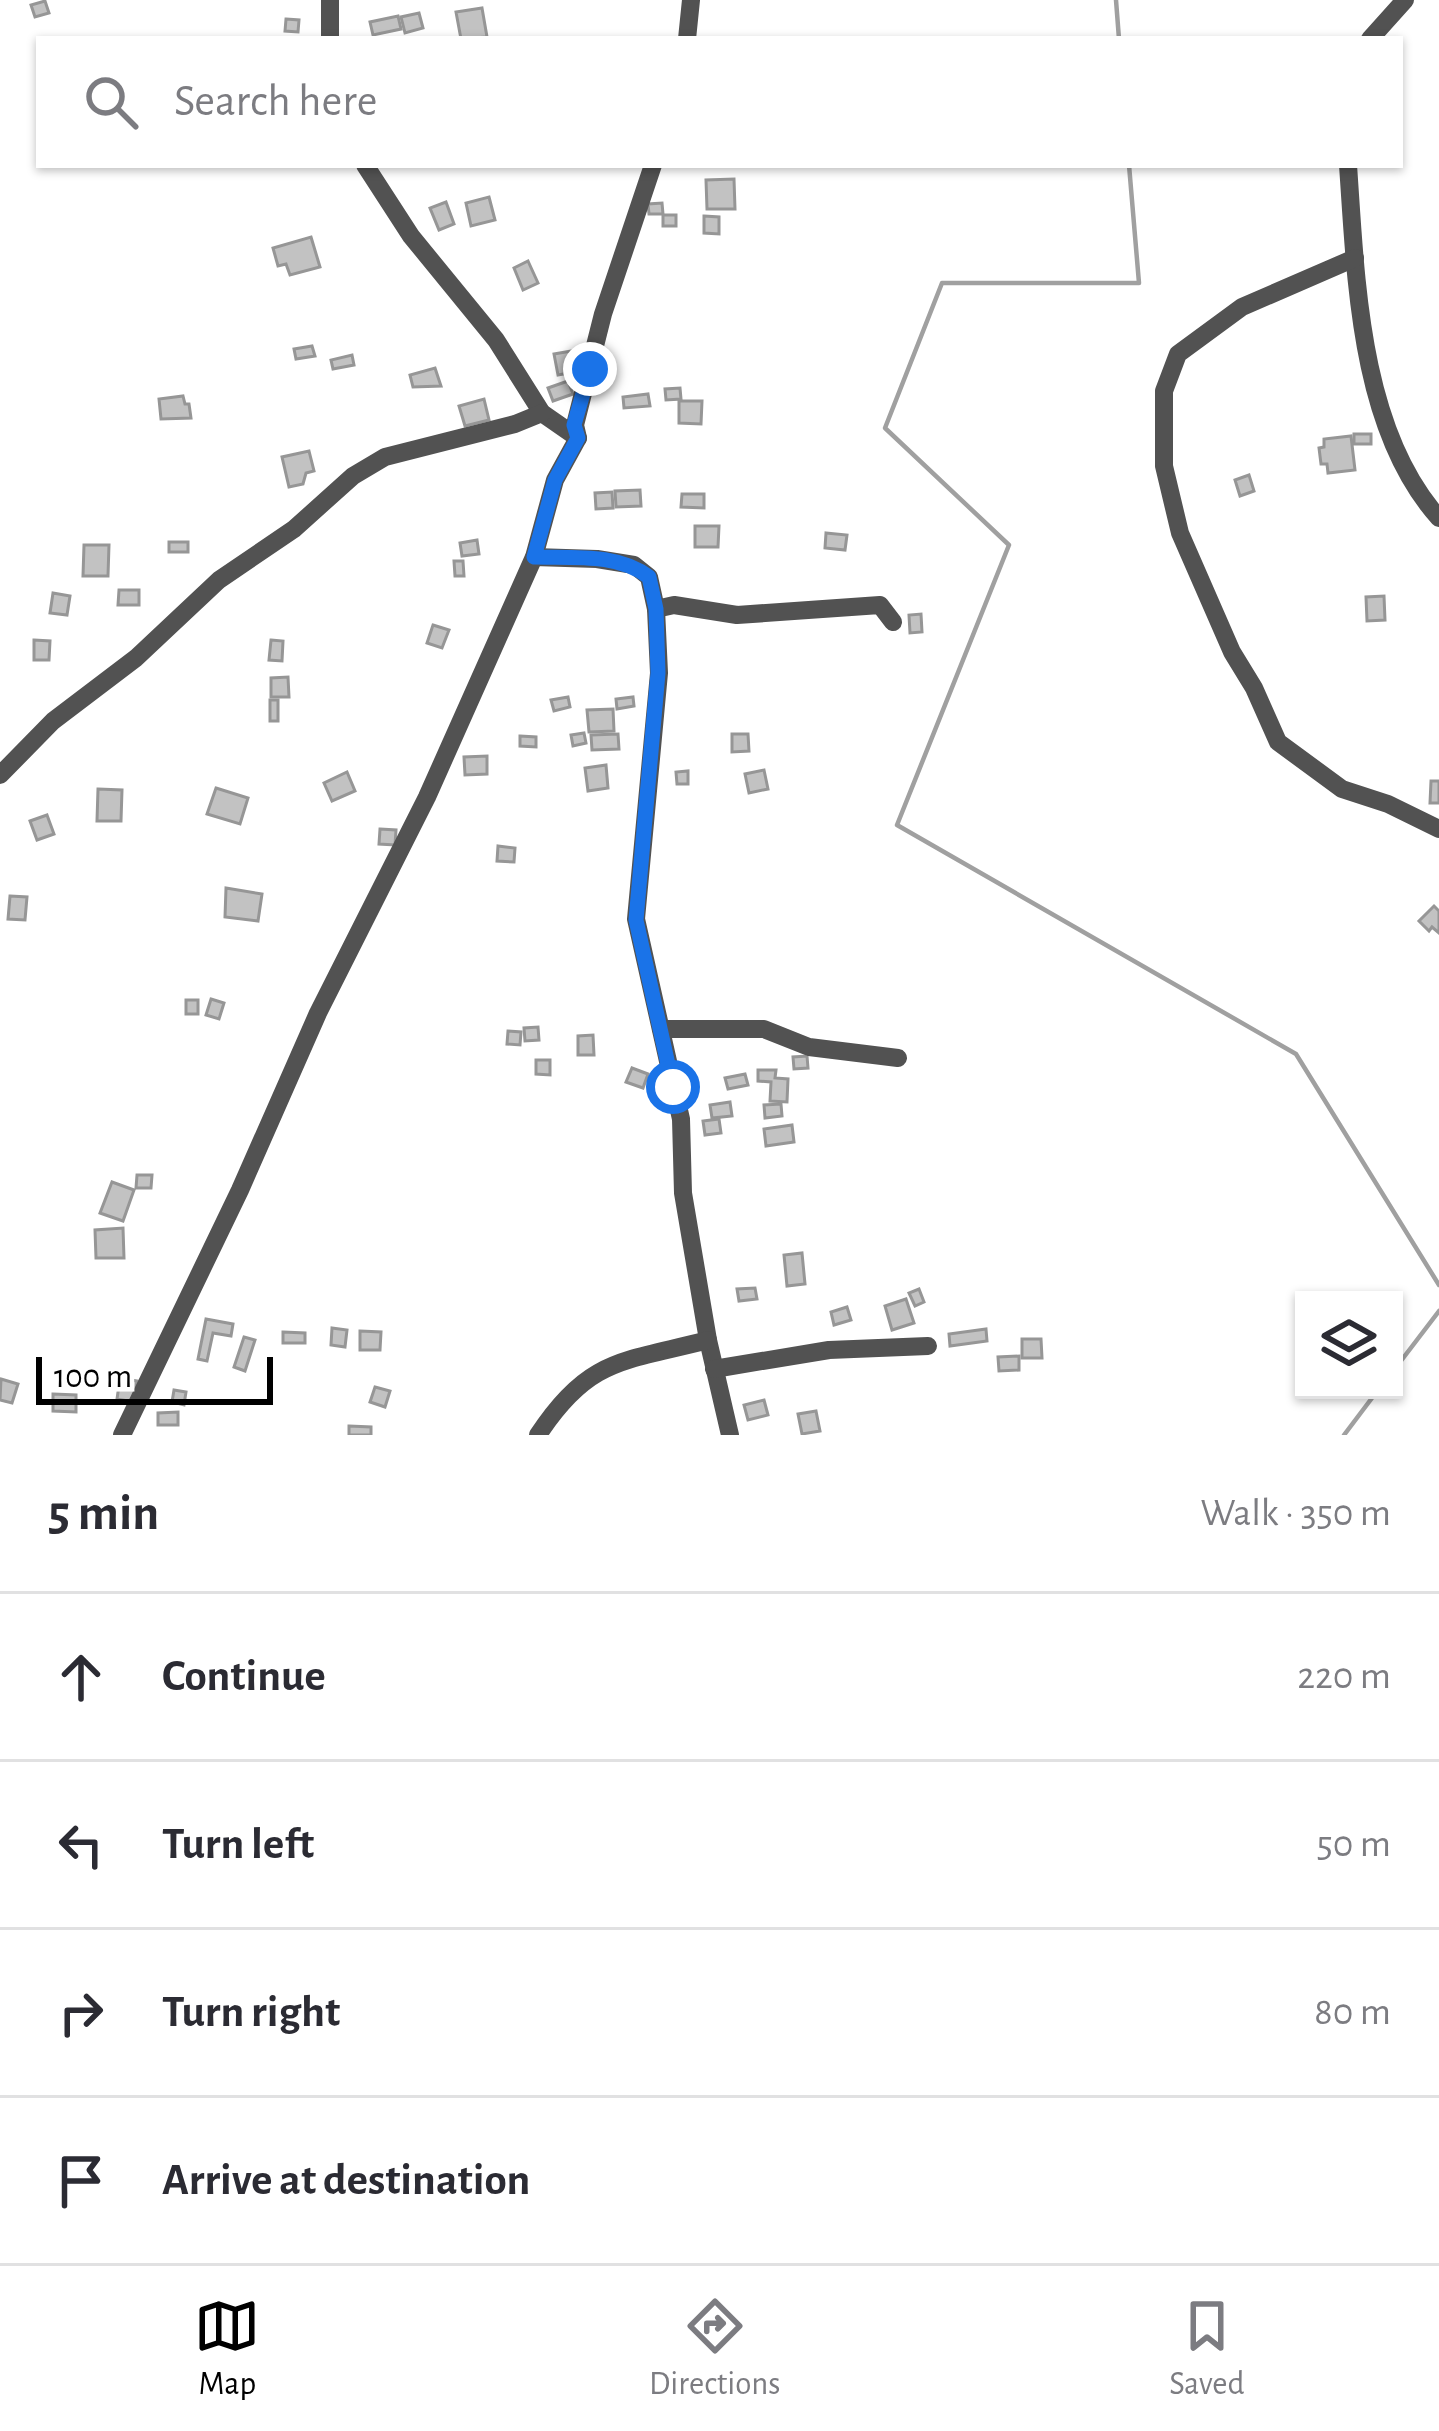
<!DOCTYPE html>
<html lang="en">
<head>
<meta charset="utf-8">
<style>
  :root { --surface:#fff; --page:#f7f7f7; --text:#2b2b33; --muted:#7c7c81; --line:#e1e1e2; --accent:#000 }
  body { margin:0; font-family:"Alegreya Sans",sans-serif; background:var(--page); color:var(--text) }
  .controls { position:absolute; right:36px; bottom:36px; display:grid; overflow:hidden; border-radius:0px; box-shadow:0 3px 9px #0004 }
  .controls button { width:108px; height:108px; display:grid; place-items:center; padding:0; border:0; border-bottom:3px solid var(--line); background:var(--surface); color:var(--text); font:60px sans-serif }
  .scale { position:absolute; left:36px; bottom:30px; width:237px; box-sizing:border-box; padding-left:12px; border:6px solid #000; border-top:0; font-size:33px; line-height:42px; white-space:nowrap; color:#000; -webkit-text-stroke:9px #fff; paint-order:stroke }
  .stop { position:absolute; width:36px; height:36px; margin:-27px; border:9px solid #1a73e8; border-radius:50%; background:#fff }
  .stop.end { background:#1a73e8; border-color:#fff; box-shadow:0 3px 12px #0008 }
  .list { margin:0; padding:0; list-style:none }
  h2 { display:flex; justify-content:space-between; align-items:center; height:156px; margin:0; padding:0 48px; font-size:51px }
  h2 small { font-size:39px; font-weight:400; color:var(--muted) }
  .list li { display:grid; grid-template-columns:78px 1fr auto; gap:36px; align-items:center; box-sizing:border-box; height:168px; padding:0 48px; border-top:3px solid var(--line) }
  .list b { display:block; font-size:45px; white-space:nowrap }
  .list em { font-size:39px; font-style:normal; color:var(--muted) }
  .icon { flex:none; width:66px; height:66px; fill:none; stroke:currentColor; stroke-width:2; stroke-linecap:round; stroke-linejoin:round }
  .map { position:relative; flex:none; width:1439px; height:1435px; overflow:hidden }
  .search { position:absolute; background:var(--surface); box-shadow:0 3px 9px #0004; left:36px; right:36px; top:36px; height:132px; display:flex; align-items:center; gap:30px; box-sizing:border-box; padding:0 42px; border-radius:0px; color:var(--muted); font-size:45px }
  .sheet { height:828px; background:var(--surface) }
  nav { display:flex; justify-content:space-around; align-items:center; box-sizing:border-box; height:168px; border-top:3px solid var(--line); background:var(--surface); font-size:33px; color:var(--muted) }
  nav a { display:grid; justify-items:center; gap:6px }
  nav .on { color:var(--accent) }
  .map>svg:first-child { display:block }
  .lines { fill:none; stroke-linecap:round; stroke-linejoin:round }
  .stream { stroke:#a0a0a0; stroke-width:4.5 }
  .building { fill:#c2c2c2; stroke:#969696; stroke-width:3 }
  .minor { stroke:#525252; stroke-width:18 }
  .route { stroke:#1a73e8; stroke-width:15 }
</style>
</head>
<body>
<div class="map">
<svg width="1439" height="1435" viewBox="0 0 1439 1435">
  <rect width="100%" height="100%" fill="#fff"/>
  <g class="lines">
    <!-- stream -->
    <g class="stream">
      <polyline points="1116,0 1119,39"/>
      <polyline points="1129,165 1139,283 942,283 885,428 1009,545 897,825 1296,1054 1439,1285"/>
      <polyline points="1394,1370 1439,1311"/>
      <polyline points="1344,1435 1378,1390"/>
    </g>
  </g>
  <!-- building -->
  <g class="building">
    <polygon points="45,1 49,13 35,17 31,5"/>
    <polygon points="482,8 487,37 461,39 456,12"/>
    <polygon points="419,13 423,28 405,33 401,17"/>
    <polygon points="398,16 401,29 373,35 370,22"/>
    <polygon points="286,19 299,20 298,32 285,31"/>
    <polygon points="734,179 735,209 707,209 706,180"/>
    <polygon points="489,197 495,220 471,226 466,203"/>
    <polygon points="446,202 454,224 439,230 430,208"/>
    <polygon points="662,203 663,214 649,214 648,204"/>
    <rect x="663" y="215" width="13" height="11"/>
    <polygon points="704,216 719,217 719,234 704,233"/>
    <polygon points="311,237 320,267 290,275 286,264 278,266 273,248"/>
    <polygon points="528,261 538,283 523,290 514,268"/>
    <polygon points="312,346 315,356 296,359 294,349"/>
    <polygon points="577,350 579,360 573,361 574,372 558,375 554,354"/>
    <polygon points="352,355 354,365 333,369 331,360"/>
    <polygon points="435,368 441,386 413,387 410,375"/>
    <polygon points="568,381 573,394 553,401 548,388"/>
    <polygon points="680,388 681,399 666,400 665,389"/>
    <polygon points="648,394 650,406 624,408 623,397"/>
    <polygon points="183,396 185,404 189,404 191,418 161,419 159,399"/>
    <polygon points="484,399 489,420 465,426 459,406"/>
    <polygon points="679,401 702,401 701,424 679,423"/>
    <rect x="1354" y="434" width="17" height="10"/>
    <polygon points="1351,436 1355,470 1328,473 1327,464 1321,464 1319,448 1324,447 1324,439"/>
    <polygon points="309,451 314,471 306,473 303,484 289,487 282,457"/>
    <polygon points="1249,475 1254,491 1240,496 1235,480"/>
    <polygon points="640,490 641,506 616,507 615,491"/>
    <polygon points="612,492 613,508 596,509 595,493"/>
    <polygon points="682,494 704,494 704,508 681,507"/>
    <polygon points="695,526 719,526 718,547 695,547"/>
    <polygon points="826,533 847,535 845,550 825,548"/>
    <polygon points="477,540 479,554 462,556 460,543"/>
    <rect x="169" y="542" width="19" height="10"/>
    <polygon points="84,545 109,545 108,576 83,576"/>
    <polygon points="454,561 463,561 464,576 455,576"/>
    <polygon points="119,590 139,590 139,605 118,605"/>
    <polygon points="53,593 70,596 67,615 50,613"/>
    <polygon points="1384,596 1385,620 1367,621 1366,597"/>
    <polygon points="921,614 922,632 910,633 909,615"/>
    <polygon points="433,625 449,630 442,648 427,643"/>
    <polygon points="34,640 50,641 49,660 34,660"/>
    <polygon points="271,640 283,641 282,661 269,660"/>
    <polygon points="288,677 289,697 271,697 271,678"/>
    <polygon points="568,697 570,707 554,711 551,700"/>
    <polygon points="633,697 634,706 617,709 616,699"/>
    <rect x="270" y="700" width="8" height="21"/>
    <polygon points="613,709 614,731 589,732 587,710"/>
    <polygon points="584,733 586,743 573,746 571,735"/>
    <polygon points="618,734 619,749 592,750 591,735"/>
    <polygon points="732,734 748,734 749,751 732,752"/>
    <polygon points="520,736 536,737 536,747 520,746"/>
    <polygon points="487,756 487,774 465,775 464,757"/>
    <polygon points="606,765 608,788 588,791 585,768"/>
    <polygon points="764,770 768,789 749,793 745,774"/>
    <polygon points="688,771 688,784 677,784 676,772"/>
    <polygon points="347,772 355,791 332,801 324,783"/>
    <polygon points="1431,781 1439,781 1439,803 1430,803"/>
    <polygon points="216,788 248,798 240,824 207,814"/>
    <polygon points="98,789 122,790 121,821 97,821"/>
    <polygon points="47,815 54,834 37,840 30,821"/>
    <polygon points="380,829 396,830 395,845 379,844"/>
    <polygon points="498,846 515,848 514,862 497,861"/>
    <polygon points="226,888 262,894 258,921 225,917"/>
    <polygon points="10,896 27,897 25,920 8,919"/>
    <polygon points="1434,906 1439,911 1439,933 1432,927 1429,931 1419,921"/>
    <polygon points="211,999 224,1003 219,1019 206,1015"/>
    <rect x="186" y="1000" width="12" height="14"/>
    <polygon points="538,1027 539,1040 525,1041 524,1028"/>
    <polygon points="508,1031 521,1032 520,1045 507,1044"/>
    <polygon points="593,1035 594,1055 578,1055 578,1036"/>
    <polygon points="807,1056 808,1068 794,1069 793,1057"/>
    <polygon points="536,1060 550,1060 550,1075 536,1074"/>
    <polygon points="632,1068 648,1074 643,1088 626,1082"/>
    <polygon points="758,1070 776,1070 775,1078 788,1079 787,1102 770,1101 771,1082 758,1081"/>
    <polygon points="745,1074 748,1085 728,1089 725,1078"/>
    <polygon points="730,1102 732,1116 712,1118 710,1105"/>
    <polygon points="781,1104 782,1116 765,1118 764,1105"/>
    <polygon points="719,1119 721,1133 705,1135 703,1121"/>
    <polygon points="792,1125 794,1142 766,1146 764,1129"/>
    <polygon points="137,1175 152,1175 151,1188 136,1188"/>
    <polygon points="112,1182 134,1190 123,1221 100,1213"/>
    <polygon points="123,1228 124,1258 96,1258 95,1230"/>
    <polygon points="802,1253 805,1284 787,1286 784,1255"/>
    <polygon points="755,1288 757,1299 739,1301 737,1289"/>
    <polygon points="919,1289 924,1302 915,1306 909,1293"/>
    <polygon points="906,1299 914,1323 892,1330 885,1306"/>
    <polygon points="847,1307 851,1320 834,1325 831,1312"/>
    <polygon points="206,1319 233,1324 231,1336 213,1333 207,1361 198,1359"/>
    <polygon points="332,1328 347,1330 345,1347 331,1345"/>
    <polygon points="986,1329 987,1341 950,1346 949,1334"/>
    <polygon points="360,1331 381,1332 380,1350 360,1350"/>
    <polygon points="283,1332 305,1333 305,1343 283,1343"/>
    <polygon points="244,1337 255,1340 245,1371 234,1367"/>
    <polygon points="1022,1339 1041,1339 1042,1358 1022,1358"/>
    <polygon points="1019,1356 1019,1370 999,1371 998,1357"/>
    <polygon points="120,1378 137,1381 134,1402 117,1399"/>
    <polygon points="1,1379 18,1384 12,1403 0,1400"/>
    <polygon points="375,1387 390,1391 385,1407 370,1402"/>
    <polygon points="174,1390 186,1392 184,1405 172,1402"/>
    <polygon points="53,1394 76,1395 76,1412 53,1411"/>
    <polygon points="764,1400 768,1415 748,1420 744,1405"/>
    <polygon points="816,1411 820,1431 802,1434 798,1414"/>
    <polygon points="178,1412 178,1425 158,1425 158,1413"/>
    <polygon points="349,1426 371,1427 371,1435 349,1435"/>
  </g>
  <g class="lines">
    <!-- minor -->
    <g class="minor">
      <polyline points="330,0 330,39"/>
      <polyline points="687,39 691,0"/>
      <polyline points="1370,39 1405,0"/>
      <polyline points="365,165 411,236 496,340 542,413 578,438"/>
      <path d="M1348,165C1356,278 1359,429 1439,518"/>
      <polyline points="1355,258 1242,307 1178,354 1164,391 1164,466 1180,533 1232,652 1254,688 1278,742 1342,789 1388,804 1439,829"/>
      <polyline points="534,557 597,559 634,565 649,577 656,609 659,673 636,919 681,1119 683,1193 708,1340 730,1435"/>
      <polyline points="656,609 674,605 737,615 880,605 893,622"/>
      <polyline points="0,775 53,721 136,658 219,580 294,529 353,476 385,457 515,424 542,413"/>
      <polyline points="661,1029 764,1029 809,1047 898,1058"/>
      <polyline points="714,1369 829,1350 928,1346"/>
      <polyline points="122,1435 240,1190 318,1013 427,797 534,557 555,480 578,438 575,425 603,314 653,165"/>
      <path d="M538,1435C589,1357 624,1362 708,1340"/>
    </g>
  </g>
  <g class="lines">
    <!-- route -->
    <path class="route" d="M590,369L574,425L578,438L555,480L534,557C573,558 618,553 649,577L656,609L658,673L636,920L673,1087"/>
  </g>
</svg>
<div class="controls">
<button><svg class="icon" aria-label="layers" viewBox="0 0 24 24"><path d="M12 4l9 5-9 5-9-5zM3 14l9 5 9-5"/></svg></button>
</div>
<div class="scale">100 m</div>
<div class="stop" style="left:673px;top:1087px"></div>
<div class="stop end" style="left:590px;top:369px"></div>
<div class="search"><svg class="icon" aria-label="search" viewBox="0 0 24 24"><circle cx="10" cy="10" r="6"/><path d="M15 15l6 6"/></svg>Search here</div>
</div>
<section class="sheet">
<h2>5 min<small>Walk · 350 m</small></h2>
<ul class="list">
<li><svg class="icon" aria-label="ahead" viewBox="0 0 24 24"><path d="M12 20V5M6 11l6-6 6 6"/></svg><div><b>Continue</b></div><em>220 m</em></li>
<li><svg class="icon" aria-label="left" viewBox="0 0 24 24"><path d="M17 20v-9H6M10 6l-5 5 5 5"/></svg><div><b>Turn left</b></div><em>50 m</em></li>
<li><svg class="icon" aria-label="right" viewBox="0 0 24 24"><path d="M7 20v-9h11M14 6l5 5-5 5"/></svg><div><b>Turn right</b></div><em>80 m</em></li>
<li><svg class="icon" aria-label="arrive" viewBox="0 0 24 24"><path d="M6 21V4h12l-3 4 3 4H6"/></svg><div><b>Arrive at destination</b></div></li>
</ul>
</section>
<nav>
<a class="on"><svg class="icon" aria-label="map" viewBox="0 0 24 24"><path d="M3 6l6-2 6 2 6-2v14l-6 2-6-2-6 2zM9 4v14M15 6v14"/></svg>Map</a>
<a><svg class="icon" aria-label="directions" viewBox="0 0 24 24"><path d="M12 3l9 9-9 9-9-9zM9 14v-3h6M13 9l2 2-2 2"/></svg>Directions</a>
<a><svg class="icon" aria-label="saved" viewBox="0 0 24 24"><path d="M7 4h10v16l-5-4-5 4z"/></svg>Saved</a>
</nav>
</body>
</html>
